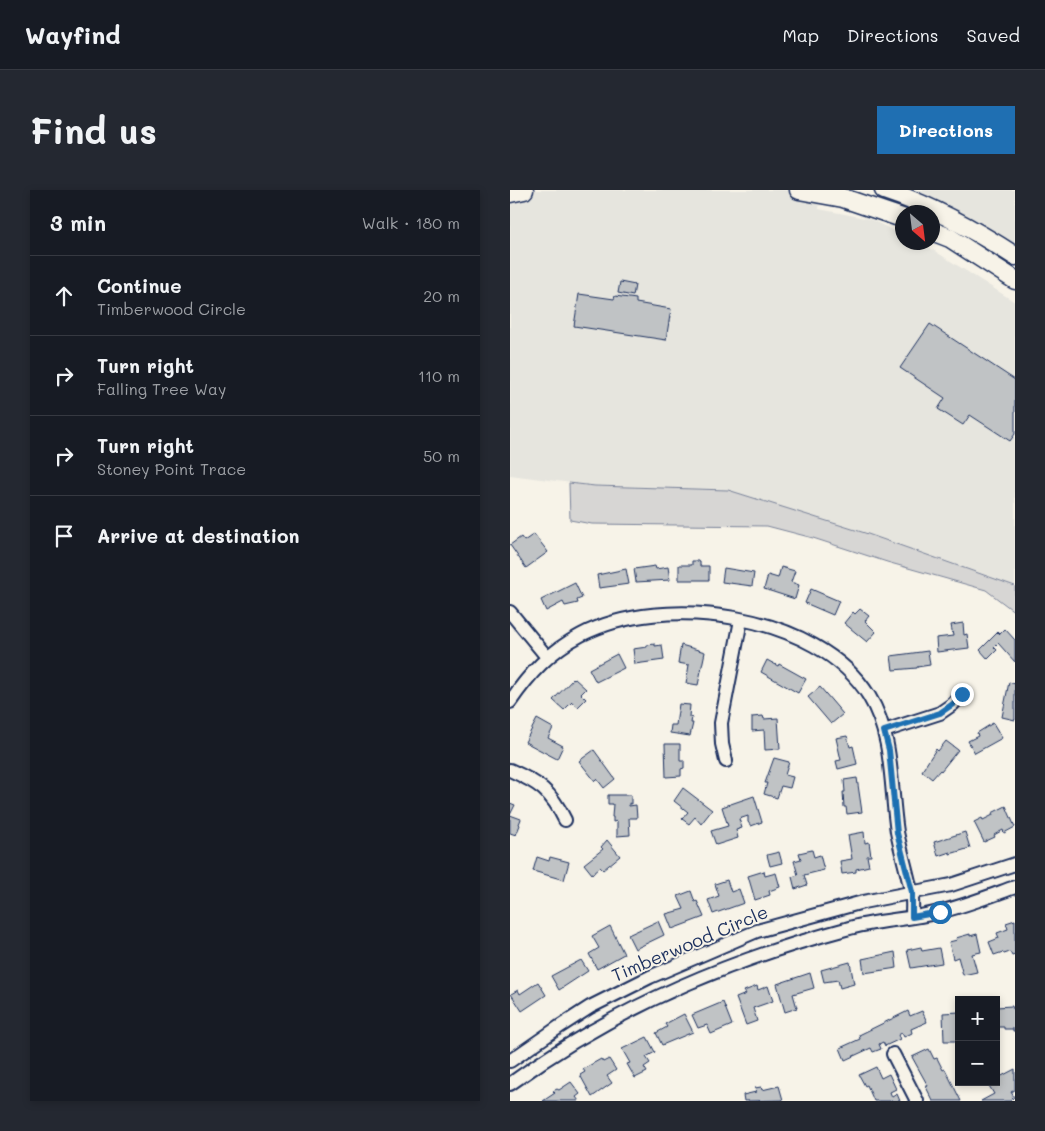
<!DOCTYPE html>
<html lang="en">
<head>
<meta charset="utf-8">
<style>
  :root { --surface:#171b24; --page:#242831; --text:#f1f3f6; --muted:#9ea1a6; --line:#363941; --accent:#1f6fb2 }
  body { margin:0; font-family:Mali,sans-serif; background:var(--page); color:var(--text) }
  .controls { position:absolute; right:15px; bottom:15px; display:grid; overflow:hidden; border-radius:0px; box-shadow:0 2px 8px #0003 }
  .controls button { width:45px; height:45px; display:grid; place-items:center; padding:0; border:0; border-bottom:1px solid var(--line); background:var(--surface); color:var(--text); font:25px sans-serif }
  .compass { position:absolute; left:385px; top:15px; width:45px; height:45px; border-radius:50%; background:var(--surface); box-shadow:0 2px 8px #0003; rotate:152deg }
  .stop { position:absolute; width:15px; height:15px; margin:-11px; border:4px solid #1f6fb2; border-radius:50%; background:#fff }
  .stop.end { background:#1f6fb2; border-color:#fff; box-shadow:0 1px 5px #0008 }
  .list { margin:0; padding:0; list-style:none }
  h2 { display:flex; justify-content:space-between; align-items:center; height:65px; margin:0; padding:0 20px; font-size:21px }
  h2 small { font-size:16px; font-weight:400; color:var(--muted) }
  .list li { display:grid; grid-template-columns:32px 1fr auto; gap:15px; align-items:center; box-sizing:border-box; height:80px; padding:0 20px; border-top:1px solid var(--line) }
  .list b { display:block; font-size:19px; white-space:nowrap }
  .list p { margin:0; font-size:16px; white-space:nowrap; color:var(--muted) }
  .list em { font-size:16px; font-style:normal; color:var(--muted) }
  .icon { flex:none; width:28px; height:28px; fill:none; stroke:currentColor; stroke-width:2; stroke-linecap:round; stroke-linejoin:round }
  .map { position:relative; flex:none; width:505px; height:911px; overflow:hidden; border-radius:0px }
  header { display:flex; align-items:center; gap:30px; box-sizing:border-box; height:70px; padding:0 25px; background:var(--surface); border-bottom:1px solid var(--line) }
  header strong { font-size:24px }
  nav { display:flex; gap:28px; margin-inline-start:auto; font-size:18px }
  .intro { display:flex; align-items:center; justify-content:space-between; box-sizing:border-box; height:120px; padding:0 30px }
  h1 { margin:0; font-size:35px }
  .button { padding:12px 22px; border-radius:0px; background:var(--accent); color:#fff; font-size:18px; font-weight:700 }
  main { display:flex; gap:30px; padding:0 30px }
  aside { flex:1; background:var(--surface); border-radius:0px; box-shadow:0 2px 8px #0003 }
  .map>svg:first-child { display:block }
  .built { fill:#e6e5de }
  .green { fill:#d7d6d4; stroke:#798299 }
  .building { fill:#c0c3c5; stroke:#1b2f5e }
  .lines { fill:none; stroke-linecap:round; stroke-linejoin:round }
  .street-casing { stroke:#1b2f5e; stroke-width:16 }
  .secondary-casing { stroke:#1b2f5e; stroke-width:21 }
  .street { stroke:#f7f3e8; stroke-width:12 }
  .secondary { stroke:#f7f3e8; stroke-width:18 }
  .route { stroke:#1f6fb2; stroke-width:6 }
  .labels { text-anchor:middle; stroke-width:4; stroke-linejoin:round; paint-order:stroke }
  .street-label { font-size:18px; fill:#1b2f5e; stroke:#f7f3e8 }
</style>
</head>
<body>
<header>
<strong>Wayfind</strong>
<nav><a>Map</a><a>Directions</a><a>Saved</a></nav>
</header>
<div class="intro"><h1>Find us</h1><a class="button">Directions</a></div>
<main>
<aside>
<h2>3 min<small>Walk · 180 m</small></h2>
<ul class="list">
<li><svg class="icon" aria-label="ahead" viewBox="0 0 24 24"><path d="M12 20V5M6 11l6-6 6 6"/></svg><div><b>Continue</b><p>Timberwood Circle</p></div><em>20 m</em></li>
<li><svg class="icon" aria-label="right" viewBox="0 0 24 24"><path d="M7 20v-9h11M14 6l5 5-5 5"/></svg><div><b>Turn right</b><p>Falling Tree Way</p></div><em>110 m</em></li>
<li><svg class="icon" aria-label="right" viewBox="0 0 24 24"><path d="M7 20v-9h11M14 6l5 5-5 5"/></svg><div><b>Turn right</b><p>Stoney Point Trace</p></div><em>50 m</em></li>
<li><svg class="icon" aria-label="arrive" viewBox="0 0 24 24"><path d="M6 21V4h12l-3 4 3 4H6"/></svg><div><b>Arrive at destination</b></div></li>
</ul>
</aside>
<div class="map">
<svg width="505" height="911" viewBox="0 0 505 911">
  <rect width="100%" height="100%" fill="#f7f3e8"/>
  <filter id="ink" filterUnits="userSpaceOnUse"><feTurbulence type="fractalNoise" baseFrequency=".02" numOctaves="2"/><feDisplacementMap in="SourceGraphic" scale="10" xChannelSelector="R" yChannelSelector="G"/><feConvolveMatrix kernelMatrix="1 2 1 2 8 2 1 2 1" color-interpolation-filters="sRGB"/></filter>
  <g filter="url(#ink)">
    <!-- built -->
    <g class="built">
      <polygon points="0,0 311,0 309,19 360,29 392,45 392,52 409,53 420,58 505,112 505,396 355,343 218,300 85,296 0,285"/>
      <polygon points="397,0 505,0 505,59"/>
    </g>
    <!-- green -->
    <polygon class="green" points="59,293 85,296 218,300 355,343 505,396 505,422 476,400 377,372 303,348 257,336 82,334 60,330"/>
    <!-- building -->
    <g class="building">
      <polygon points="110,92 125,95 123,106 108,103"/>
      <polygon points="69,104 104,109 105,106 126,109 126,113 161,119 156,150 64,136"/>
      <polygon points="420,134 505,190 505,244 500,251 460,225 453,235 428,219 435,208 390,178"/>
      <polygon points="24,344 38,362 16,378 0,355 11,347 14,351"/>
      <polygon points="182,371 190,371 190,376 199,376 199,390 169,390 169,375 182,375"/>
      <polygon points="145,376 146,379 158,377 160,390 126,392 124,379"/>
      <polygon points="271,377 285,381 281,392 289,395 285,409 254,399 258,385 268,388"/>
      <polygon points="214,378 244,383 242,396 212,392"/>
      <polygon points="116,379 119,394 89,398 87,385"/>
      <polygon points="65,393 72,408 67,410 68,413 55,416 53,412 36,421 31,410"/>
      <polygon points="301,399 329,411 323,425 295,413"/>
      <polygon points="350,419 359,426 355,431 366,442 357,452 334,433 343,422 345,424"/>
      <polygon points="453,433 454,445 457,444 459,458 427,462 426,448 443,446 441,435"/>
      <polygon points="495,439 505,450 505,472 488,453 484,457 487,460 478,469 470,460 488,442 490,444"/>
      <polygon points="145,454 145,456 152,455 154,470 125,474 123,459 137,457 137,455"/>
      <polygon points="171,455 195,462 188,495 176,493 179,475 168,473"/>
      <polygon points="418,461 420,475 407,477 407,478 383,480 381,466"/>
      <polygon points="107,464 114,478 86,492 79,479"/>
      <polygon points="257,470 268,476 269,474 296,489 288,503 251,482"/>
      <polygon points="64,488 76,499 71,504 76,509 68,517 62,512 54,520 43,510"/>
      <polygon points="499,492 505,494 505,530 492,527"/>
      <polygon points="310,497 333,524 321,534 298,507"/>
      <polygon points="169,514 180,515 179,527 182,527 181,533 183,533 180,546 160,543 161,535 166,535"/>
      <polygon points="253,526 254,529 268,528 270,559 255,560 254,540 242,541 242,527"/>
      <polygon points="27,529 43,538 38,548 53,556 47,569 15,552"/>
      <polygon points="483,533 492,548 465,563 458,551 468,546 467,543"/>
      <polygon points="337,546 340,557 343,556 347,574 328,579 326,571 331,570 326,548"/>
      <polygon points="436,551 448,560 431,581 430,580 422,589 412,581 426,559 428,561"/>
      <polygon points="155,554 170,554 170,571 174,571 174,578 171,579 171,586 156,587"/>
      <polygon points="84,560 105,589 94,598 87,589 85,591 69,571"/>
      <polygon points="264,568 279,572 275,585 283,587 280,598 271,596 267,608 254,604 257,593 255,593"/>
      <polygon points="347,588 352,622 337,624 336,617 334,617 333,602 335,602 334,590"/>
      <polygon points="173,598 202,620 191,634 185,627 179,634 172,629 178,622 164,611"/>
      <polygon points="98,605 121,605 121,614 119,613 119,616 126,615 127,628 119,628 120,645 107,646 107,631 103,632 103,627 102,627 103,614 98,614"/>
      <polygon points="244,606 252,632 241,636 238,632 238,626 229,629 232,638 226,640 228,648 206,655 201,641 218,636 212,617"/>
      <polygon points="0,613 5,615 0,625 11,629 9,634 10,635 6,645 0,643"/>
      <polygon points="496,616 505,637 494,643 493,640 484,645 485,647 474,652 464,632 472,628 473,630 483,625 482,623"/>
      <polygon points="354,642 355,653 359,652 361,666 357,666 359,676 346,679 346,682 332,684 330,671 342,669 338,645"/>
      <polygon points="455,642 460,658 440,664 440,662 428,666 424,652"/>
      <polygon points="97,650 110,666 93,680 90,677 82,684 74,674 93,659 91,657"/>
      <polygon points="302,660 304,667 310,665 314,680 294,685 297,695 285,699 282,687 288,685 284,671 291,669 289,663"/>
      <polygon points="269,662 272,673 260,676 257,665"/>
      <polygon points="27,667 39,671 40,667 59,672 54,690 23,681"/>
      <polygon points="254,681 255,686 266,683 270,697 259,701 260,705 245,710 238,686"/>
      <polygon points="217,690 221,702 229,699 234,713 203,724 198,710 209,706 205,694"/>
      <polygon points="181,701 185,712 187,711 194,727 162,739 156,724 174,719 168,706"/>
      <polygon points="505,730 505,765 502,766 500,762 494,764 493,762 484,765 479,752 489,748 487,743 498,739 496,733"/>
      <polygon points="148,731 154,745 125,759 118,745"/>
      <polygon points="100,736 114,764 87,779 79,764 89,758 82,746"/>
      <polygon points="460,744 460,746 467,744 471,762 462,764 467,782 453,785 448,767 443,769 439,752 447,750 446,748"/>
      <polygon points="411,757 412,761 429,758 432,773 401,778 397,760"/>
      <polygon points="385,762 387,778 354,783 352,769"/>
      <polygon points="71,770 78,781 49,800 41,786"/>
      <polygon points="340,772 344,794 330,798 328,790 314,792 311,780"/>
      <polygon points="300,783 304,798 283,804 287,818 275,822 267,794"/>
      <polygon points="28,792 36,805 12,821 1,804 8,800 10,804"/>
      <polygon points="247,796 248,800 258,796 263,811 243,818 247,831 236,835 226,808 236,804 234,801"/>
      <polygon points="213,812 222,835 201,844 197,835 188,838 182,825"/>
      <polygon points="502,816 503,819 505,819 505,841 503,841 503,839 494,839 494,837 486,837 486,817"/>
      <polygon points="398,821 400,826 412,821 417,832 401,839 402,843 394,847 392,843 388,845 390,849 375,856 373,852 369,854 371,859 363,862 361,858 335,870 330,858 350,849 349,845"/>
      <polygon points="449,822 448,851 434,851 433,823"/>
      <polygon points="174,824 183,842 152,855 146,843 157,837 155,834"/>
      <polygon points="137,847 145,862 136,867 140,873 134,877 137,882 125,888 117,874 120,873 112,859"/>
      <polygon points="419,859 424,869 427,868 433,880 435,879 451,911 423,911 416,897 418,896 402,867"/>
      <polygon points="91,869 93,872 99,869 106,880 97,886 102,893 82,907 70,885 75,882 73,879"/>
      <polygon points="366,877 371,888 379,884 386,899 380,902 382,907 387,904 390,911 364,911 357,895 355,896 349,885"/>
      <polygon points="505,879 505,900 501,902 504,907 500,911 471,911 484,904 478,894 486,892 486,889"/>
      <polygon points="61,892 70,904 66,907 69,911 33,911 45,903 43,901 47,899 49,900"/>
      <polygon points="269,896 273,910 234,911 233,905 246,902 245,898 251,897 252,900"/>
    </g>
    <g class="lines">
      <!-- street casing -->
      <g class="street-casing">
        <g id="street">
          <polyline points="0,422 37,467"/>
          <path d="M0,512C19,484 40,461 71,445C153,402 308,423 359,506C384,547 380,596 387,642C391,662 397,681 401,701C403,709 402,719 402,727"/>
          <polyline points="374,541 430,523 443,514 452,504"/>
          <polyline points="216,571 212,554 211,533 231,430"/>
          <path d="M0,580C29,593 41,601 55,630"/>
          <polyline points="383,864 407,911"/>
          <polyline points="0,871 49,837 80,817 140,787 247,741 353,712 441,695 505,674"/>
          <path d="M0,894C100,821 216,771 336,739C366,730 399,730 429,722C455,716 480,706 505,697"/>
        </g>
      </g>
      <!-- secondary casing -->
      <g class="secondary-casing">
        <g id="secondary">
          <polyline points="289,0 333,8 392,28"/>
          <path d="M374,0C420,15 465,40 505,66"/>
          <polyline points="0,3 14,0"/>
          <polyline points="422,41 440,48 505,90"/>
        </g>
      </g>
      <!-- street -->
      <use href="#street" class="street"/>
      <!-- secondary -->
      <use href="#secondary" class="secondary"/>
    </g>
  </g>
  <g class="lines" filter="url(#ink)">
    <!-- route -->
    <polyline class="route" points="430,722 402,727 402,702 387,643 379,560 374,541 430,523 443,514 452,504"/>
  </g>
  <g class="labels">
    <!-- street labels -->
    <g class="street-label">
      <text transform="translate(180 754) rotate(-23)" y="6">Timberwood Circle</text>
    </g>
  </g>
</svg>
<div class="controls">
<button>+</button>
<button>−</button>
</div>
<svg class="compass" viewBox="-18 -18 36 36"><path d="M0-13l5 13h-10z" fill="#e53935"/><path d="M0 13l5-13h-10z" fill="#9ea1a6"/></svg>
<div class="stop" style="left:430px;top:722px"></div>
<div class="stop end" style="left:452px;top:504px"></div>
</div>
</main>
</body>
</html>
